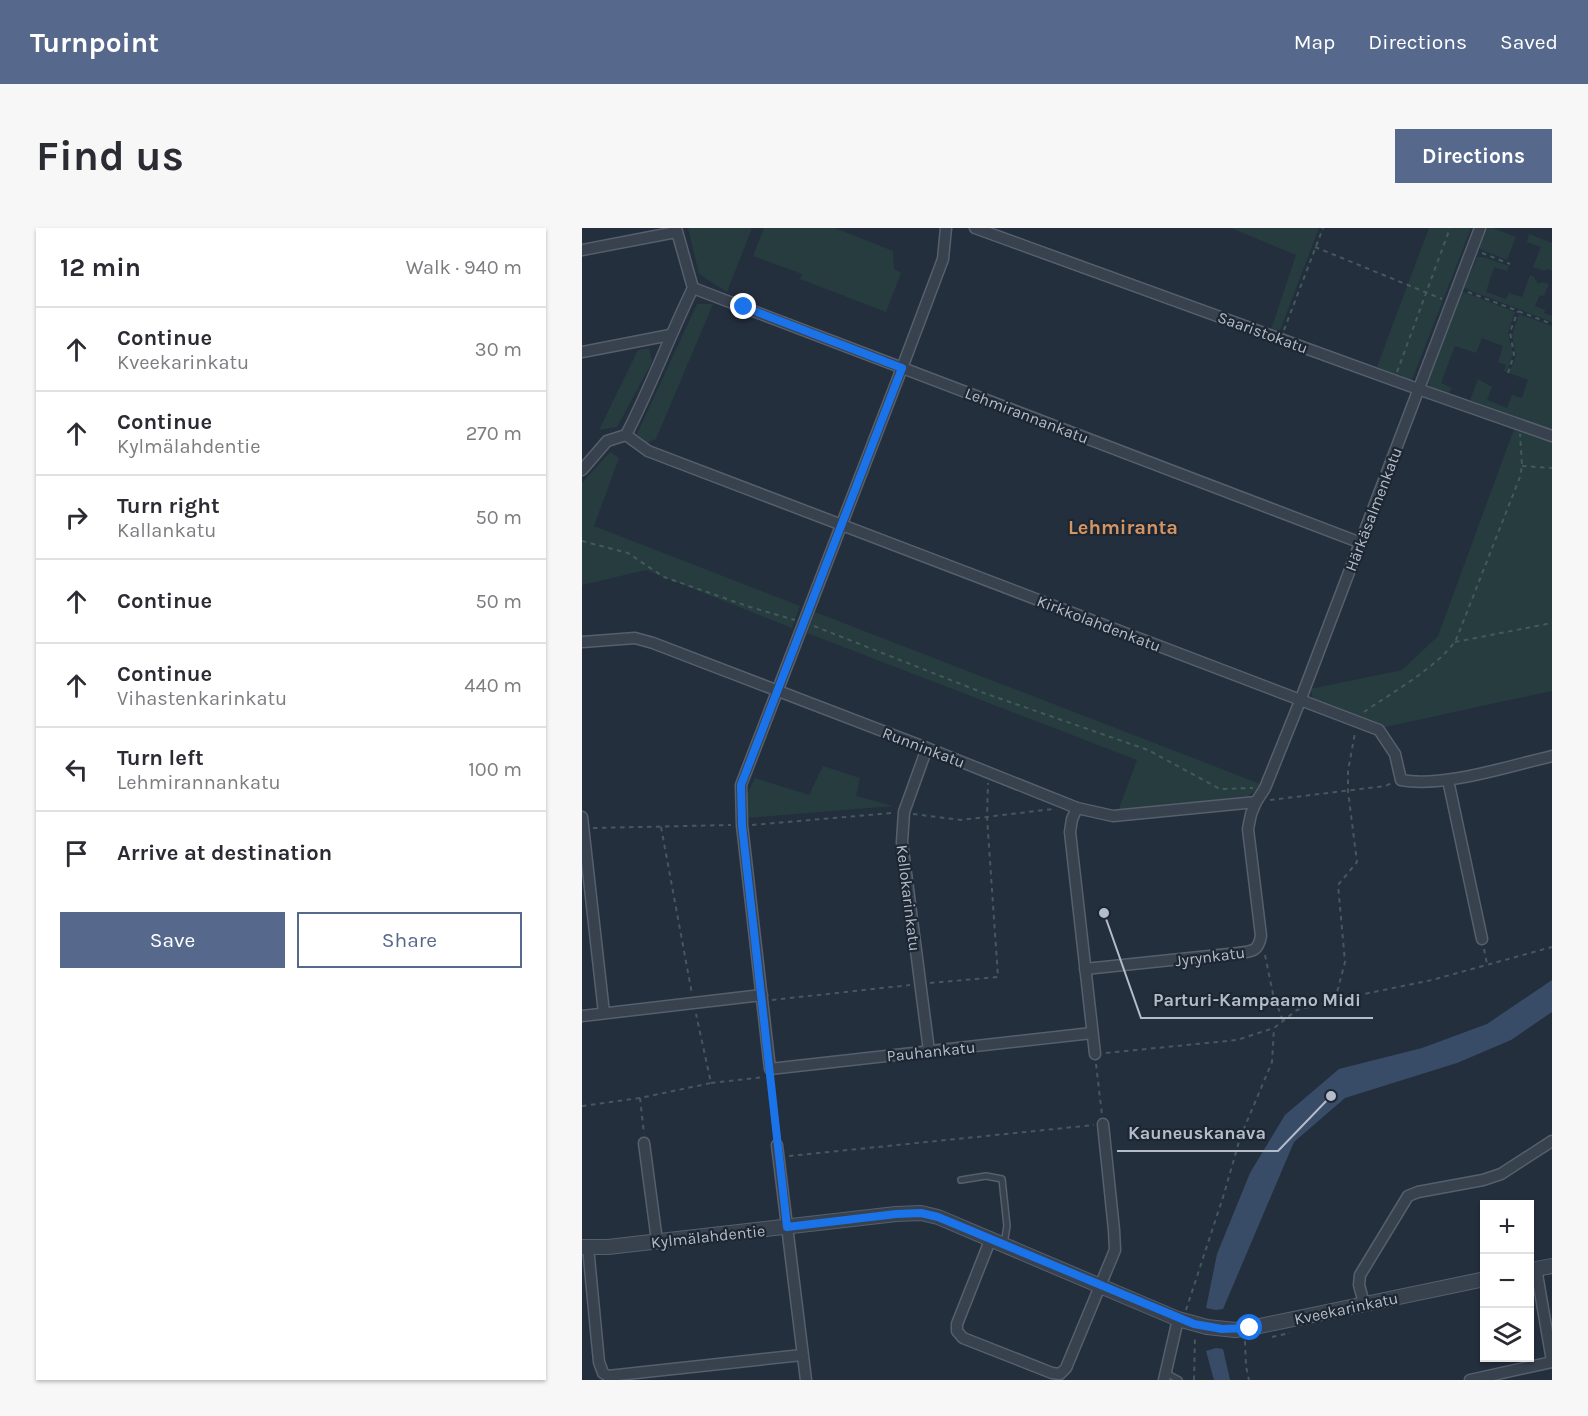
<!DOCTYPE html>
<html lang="en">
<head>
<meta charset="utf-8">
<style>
  :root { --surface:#fff; --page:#f7f7f7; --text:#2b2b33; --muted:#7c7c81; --line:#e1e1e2; --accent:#56698c }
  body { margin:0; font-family:Karla,sans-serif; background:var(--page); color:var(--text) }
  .controls { position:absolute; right:18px; bottom:18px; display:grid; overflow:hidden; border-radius:0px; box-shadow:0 2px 4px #0004 }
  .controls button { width:54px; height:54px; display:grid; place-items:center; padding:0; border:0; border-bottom:2px solid var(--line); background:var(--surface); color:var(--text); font:30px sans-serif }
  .stop { position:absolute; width:18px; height:18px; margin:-14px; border:4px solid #1a73e8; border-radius:50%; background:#fff }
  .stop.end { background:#1a73e8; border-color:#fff; box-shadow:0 2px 6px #0008 }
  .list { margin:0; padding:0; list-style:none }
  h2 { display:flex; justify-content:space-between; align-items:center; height:78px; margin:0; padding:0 24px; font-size:26px }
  h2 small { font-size:20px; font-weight:400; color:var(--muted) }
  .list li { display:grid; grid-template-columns:39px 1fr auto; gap:18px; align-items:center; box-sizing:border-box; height:84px; padding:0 24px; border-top:2px solid var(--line) }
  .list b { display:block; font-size:22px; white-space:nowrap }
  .list p { margin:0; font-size:20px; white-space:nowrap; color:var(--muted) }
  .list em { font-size:20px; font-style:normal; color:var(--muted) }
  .actions { display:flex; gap:12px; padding:18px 24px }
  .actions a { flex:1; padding:14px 0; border:2px solid var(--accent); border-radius:0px; text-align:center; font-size:21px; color:var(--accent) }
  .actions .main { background:var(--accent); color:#fff }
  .icon { flex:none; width:33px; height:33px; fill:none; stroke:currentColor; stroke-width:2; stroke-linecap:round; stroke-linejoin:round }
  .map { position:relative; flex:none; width:970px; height:1152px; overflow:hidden; border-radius:0px }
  header { display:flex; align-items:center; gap:36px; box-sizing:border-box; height:84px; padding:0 30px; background:var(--accent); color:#fff }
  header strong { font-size:28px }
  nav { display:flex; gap:33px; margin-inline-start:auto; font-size:21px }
  .intro { display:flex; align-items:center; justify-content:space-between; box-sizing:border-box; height:144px; padding:0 36px }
  h1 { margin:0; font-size:42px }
  .button { padding:15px 27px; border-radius:0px; background:var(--accent); color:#fff; font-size:21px; font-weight:700 }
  main { display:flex; gap:36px; padding:0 36px }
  aside { flex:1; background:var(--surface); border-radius:0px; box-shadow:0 2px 4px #0004 }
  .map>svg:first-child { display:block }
  .green { fill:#263c3f }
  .water { fill:#394c67 }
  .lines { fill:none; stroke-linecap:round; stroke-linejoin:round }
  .service-casing { stroke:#565f6c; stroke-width:8 }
  .minor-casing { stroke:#565f6c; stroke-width:13 }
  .tertiary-casing { stroke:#565f6c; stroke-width:16 }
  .path { stroke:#44595c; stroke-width:2; stroke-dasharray:4.5 4.5; stroke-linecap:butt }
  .service { stroke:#38414e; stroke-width:5 }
  .minor { stroke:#38414e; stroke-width:10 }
  .tertiary { stroke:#38414e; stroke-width:14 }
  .route { stroke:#1a73e8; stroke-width:8 }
  .labels { text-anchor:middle; stroke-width:4.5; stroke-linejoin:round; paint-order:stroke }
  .street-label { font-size:16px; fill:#b4bcc9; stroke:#1d2633 }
  .quarter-label { font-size:20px; font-weight:bold; fill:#d59563; stroke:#1d2633 }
  .leader { fill:none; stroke:#b4bcc9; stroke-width:2 }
  .callout-dot { fill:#b4bcc9; stroke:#1d2633; stroke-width:2 }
  .callout-label { font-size:18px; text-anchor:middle; font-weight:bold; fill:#b4bcc9; stroke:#1d2633; stroke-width:4.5; stroke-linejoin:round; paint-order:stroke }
</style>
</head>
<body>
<header>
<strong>Turnpoint</strong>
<nav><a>Map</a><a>Directions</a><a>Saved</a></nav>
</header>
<div class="intro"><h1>Find us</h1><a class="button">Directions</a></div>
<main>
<aside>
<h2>12 min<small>Walk · 940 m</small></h2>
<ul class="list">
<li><svg class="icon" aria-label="ahead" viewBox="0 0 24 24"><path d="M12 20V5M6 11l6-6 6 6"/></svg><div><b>Continue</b><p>Kveekarinkatu</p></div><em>30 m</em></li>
<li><svg class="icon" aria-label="ahead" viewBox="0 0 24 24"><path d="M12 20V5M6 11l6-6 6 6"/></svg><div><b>Continue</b><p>Kylmälahdentie</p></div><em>270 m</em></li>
<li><svg class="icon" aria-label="right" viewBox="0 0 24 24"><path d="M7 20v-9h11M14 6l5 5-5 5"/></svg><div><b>Turn right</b><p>Kallankatu</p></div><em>50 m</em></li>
<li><svg class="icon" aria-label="ahead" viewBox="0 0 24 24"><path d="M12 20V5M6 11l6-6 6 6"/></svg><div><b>Continue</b></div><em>50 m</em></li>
<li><svg class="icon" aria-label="ahead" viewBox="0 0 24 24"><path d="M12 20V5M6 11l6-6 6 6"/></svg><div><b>Continue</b><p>Vihastenkarinkatu</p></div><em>440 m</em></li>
<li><svg class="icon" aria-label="left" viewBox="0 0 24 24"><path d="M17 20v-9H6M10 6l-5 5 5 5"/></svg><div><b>Turn left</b><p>Lehmirannankatu</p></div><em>100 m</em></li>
<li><svg class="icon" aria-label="arrive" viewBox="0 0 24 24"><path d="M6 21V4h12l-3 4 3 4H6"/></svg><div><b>Arrive at destination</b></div></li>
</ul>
<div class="actions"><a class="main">Save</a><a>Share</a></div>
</aside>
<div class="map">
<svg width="970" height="1152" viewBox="0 0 970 1152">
  <rect width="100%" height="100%" fill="#242f3e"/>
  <!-- green -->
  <g class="green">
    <polygon points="106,0 170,0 145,64 117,46"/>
    <polygon points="182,0 253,0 311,23 312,41 319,45 304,84 218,51 220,46 171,28"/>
    <polygon points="649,0 737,0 697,105 689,102 714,27"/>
    <polygon points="847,0 889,0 830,152 828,152 795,139"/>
    <polygon points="904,0 911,0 934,9 925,32 898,21 897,18"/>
    <polygon points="947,6 970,15 970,43 965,41 962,43 951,39 959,19 945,14"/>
    <polygon points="895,29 901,29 927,38 925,43 912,39 904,64 924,71 927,65 940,69 948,47 952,49 956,56 960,54 967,56 962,68 958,67 953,78 963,82 962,85 970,88 970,94 882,60"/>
    <polygon points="879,63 933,84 926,105 931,126 925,144 922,143 924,137 916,134 921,118 900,110 894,125 873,118 859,155 870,160 866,166 850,160 846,155"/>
    <polygon points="115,76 131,76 74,211 65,215 55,206"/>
    <polygon points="937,86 970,98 970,202 888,172 896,151 910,159 905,172 925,180 930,167 940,170 946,152 927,145 934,128 930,107"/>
    <polygon points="67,120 70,134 35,199 17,202 56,122"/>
    <polygon points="932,201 970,213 970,463 803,499 731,471 728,461 820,442 856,408"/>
    <polygon points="28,224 37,230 12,298 218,378 210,400 64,342 0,357 0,255"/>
    <polygon points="233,384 681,557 666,568 536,583 555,532 225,405"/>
    <polygon points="241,538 278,550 274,568 311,578 165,590 165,566 173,550 227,567"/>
  </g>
  <!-- water -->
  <g class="water">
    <polygon points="970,752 970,784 929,812 875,835 763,870 712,914 641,1081 634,1082 624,1080 635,1026 668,945 703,887 757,841 840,820 905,796"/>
    <polygon points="634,1120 641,1121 648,1152 632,1152 624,1123"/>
  </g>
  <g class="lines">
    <!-- service casing -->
    <g class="service-casing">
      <g id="service">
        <polyline points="379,952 404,948 420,951 425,998 422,1016"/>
        <polyline points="584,1145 597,1152"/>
      </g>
    </g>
    <!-- minor casing -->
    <g class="minor-casing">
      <g id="minor">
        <polyline points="364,0 361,31 320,140 159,557 160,597 188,841 510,805"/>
        <polyline points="393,0 836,161 970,208"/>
        <polyline points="0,22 94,4"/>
        <polyline points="111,60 779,315"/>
        <polyline points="0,124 88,107"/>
        <path d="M44,207L66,223L797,502L813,526L819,552C861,560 927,538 970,528"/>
        <path d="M0,242L25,213L44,207C69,159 87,109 111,60L94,0"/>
        <polyline points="0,414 53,410 71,415 345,520 495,580 531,588 674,574 683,560 718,473 898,0"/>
        <polyline points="345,520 322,584 320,614 347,823"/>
        <polyline points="866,552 900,711"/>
        <polyline points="495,580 490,591 488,604 513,826"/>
        <polyline points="0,589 22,785"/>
        <path d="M503,741L656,725C670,723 676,724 679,708L666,601L669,586L674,574"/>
        <polyline points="0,788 180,767"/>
        <polyline points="62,915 75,1013"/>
        <polyline points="195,917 224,1152"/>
        <polyline points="409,1010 375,1096 375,1103 381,1110 470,1145 478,1146 484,1140 533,1022 532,1002 521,896"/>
        <polyline points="6,1019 17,1134 21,1145 26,1148 220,1127"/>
        <polyline points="954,1040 970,1133"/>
        <polyline points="782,1075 777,1057 778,1047 826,968 836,964 901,952 919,946 970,913"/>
        <polyline points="582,1152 596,1091"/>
        <polyline points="888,1152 970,1134"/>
      </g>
    </g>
    <!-- tertiary casing -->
    <g class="tertiary-casing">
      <g id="tertiary">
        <polyline points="0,1019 26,1019 314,986 339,985 356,989 596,1091 625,1099 653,1102 668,1100 903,1051"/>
        <polyline points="948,1042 970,1038"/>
      </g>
    </g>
    <!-- path -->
    <g class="path">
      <polyline points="733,19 860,71"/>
      <polyline points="900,25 928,36"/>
      <polyline points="886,64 970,96"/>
      <polyline points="702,102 741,0"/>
      <polyline points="815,144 868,0"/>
      <polyline points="926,145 932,127 928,104 936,83"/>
      <polyline points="940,238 970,240"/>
      <polyline points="0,313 46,325 82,349 168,379 213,392"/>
      <polyline points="232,398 399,464 566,522 638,561 671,560"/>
      <polyline points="873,414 970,395"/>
      <path d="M782,484C809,465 856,439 874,412L938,249L940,238L938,206"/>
      <polyline points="688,572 803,558 810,555"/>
      <polyline points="331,586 379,592 471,581"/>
      <polyline points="170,597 310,585"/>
      <polyline points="79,599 110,766"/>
      <polyline points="11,600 149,597"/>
      <polyline points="902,721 905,736"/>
      <polyline points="683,727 691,766 701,793"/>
      <polyline points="348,755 416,749 405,589 406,555"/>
      <polyline points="190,772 328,757"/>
      <polyline points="753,772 763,734 756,657 775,634 766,563 766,543 773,505"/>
      <polyline points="524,825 655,812 692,800 715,782 753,772 850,752 970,719"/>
      <polyline points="514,836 520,887"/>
      <polyline points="189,851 194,906"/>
      <polyline points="129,855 182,849"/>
      <polyline points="58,870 62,906"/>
      <polyline points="0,878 58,870 129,855 114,786"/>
      <polyline points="207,928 512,897"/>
      <polyline points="604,1082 642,966 658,910 690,834 692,800"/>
      <polyline points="690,1109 708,1105"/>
      <polyline points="663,1113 664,1138 667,1152"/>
      <polyline points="612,1152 613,1108"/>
    </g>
    <!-- service -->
    <use href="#service" class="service"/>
    <!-- minor -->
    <use href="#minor" class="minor"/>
    <!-- tertiary -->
    <use href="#tertiary" class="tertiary"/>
  </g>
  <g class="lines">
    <!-- route -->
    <polyline class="route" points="162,79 320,140 159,557 160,597 205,999 314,986 339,985 356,989 612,1096 640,1101 668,1100"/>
  </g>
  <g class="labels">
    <!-- street labels -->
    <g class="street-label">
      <text transform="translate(681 104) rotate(20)" y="6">Saaristokatu</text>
      <text transform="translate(445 187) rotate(21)" y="6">Lehmirannankatu</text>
      <text transform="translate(791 281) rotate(-69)" y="6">Härkäsalmenkatu</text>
      <text transform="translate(517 395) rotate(21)" y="6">Kirkkolahdenkatu</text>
      <text transform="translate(342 519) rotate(21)" y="6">Runninkatu</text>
      <text transform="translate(327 670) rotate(83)" y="6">Kellokarinkatu</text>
      <text transform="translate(628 728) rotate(-7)" y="6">Jyrynkatu</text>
      <text transform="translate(349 823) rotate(-6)" y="6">Pauhankatu</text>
      <text transform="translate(126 1008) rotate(-6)" y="6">Kylmälahdentie</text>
      <text transform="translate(764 1080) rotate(-12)" y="6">Kveekarinkatu</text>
    </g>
    <!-- quarter labels -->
    <g class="quarter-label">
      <text x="541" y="306">Lehmiranta</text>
    </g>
  </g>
  <!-- callouts -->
  <path class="leader" d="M522 685L559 790H791M749 868L696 923H535"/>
  <g class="callout-dot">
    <circle cx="522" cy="685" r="6"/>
    <circle cx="749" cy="868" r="6"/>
  </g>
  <g class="callout-label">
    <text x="675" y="778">Parturi-Kampaamo Midi</text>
    <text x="615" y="911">Kauneuskanava</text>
  </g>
</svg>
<div class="controls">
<button>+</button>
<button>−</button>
<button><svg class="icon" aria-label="layers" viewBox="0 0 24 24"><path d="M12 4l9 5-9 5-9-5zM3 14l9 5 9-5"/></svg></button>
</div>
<div class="stop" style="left:668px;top:1100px"></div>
<div class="stop end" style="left:162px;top:79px"></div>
</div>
</main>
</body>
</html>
